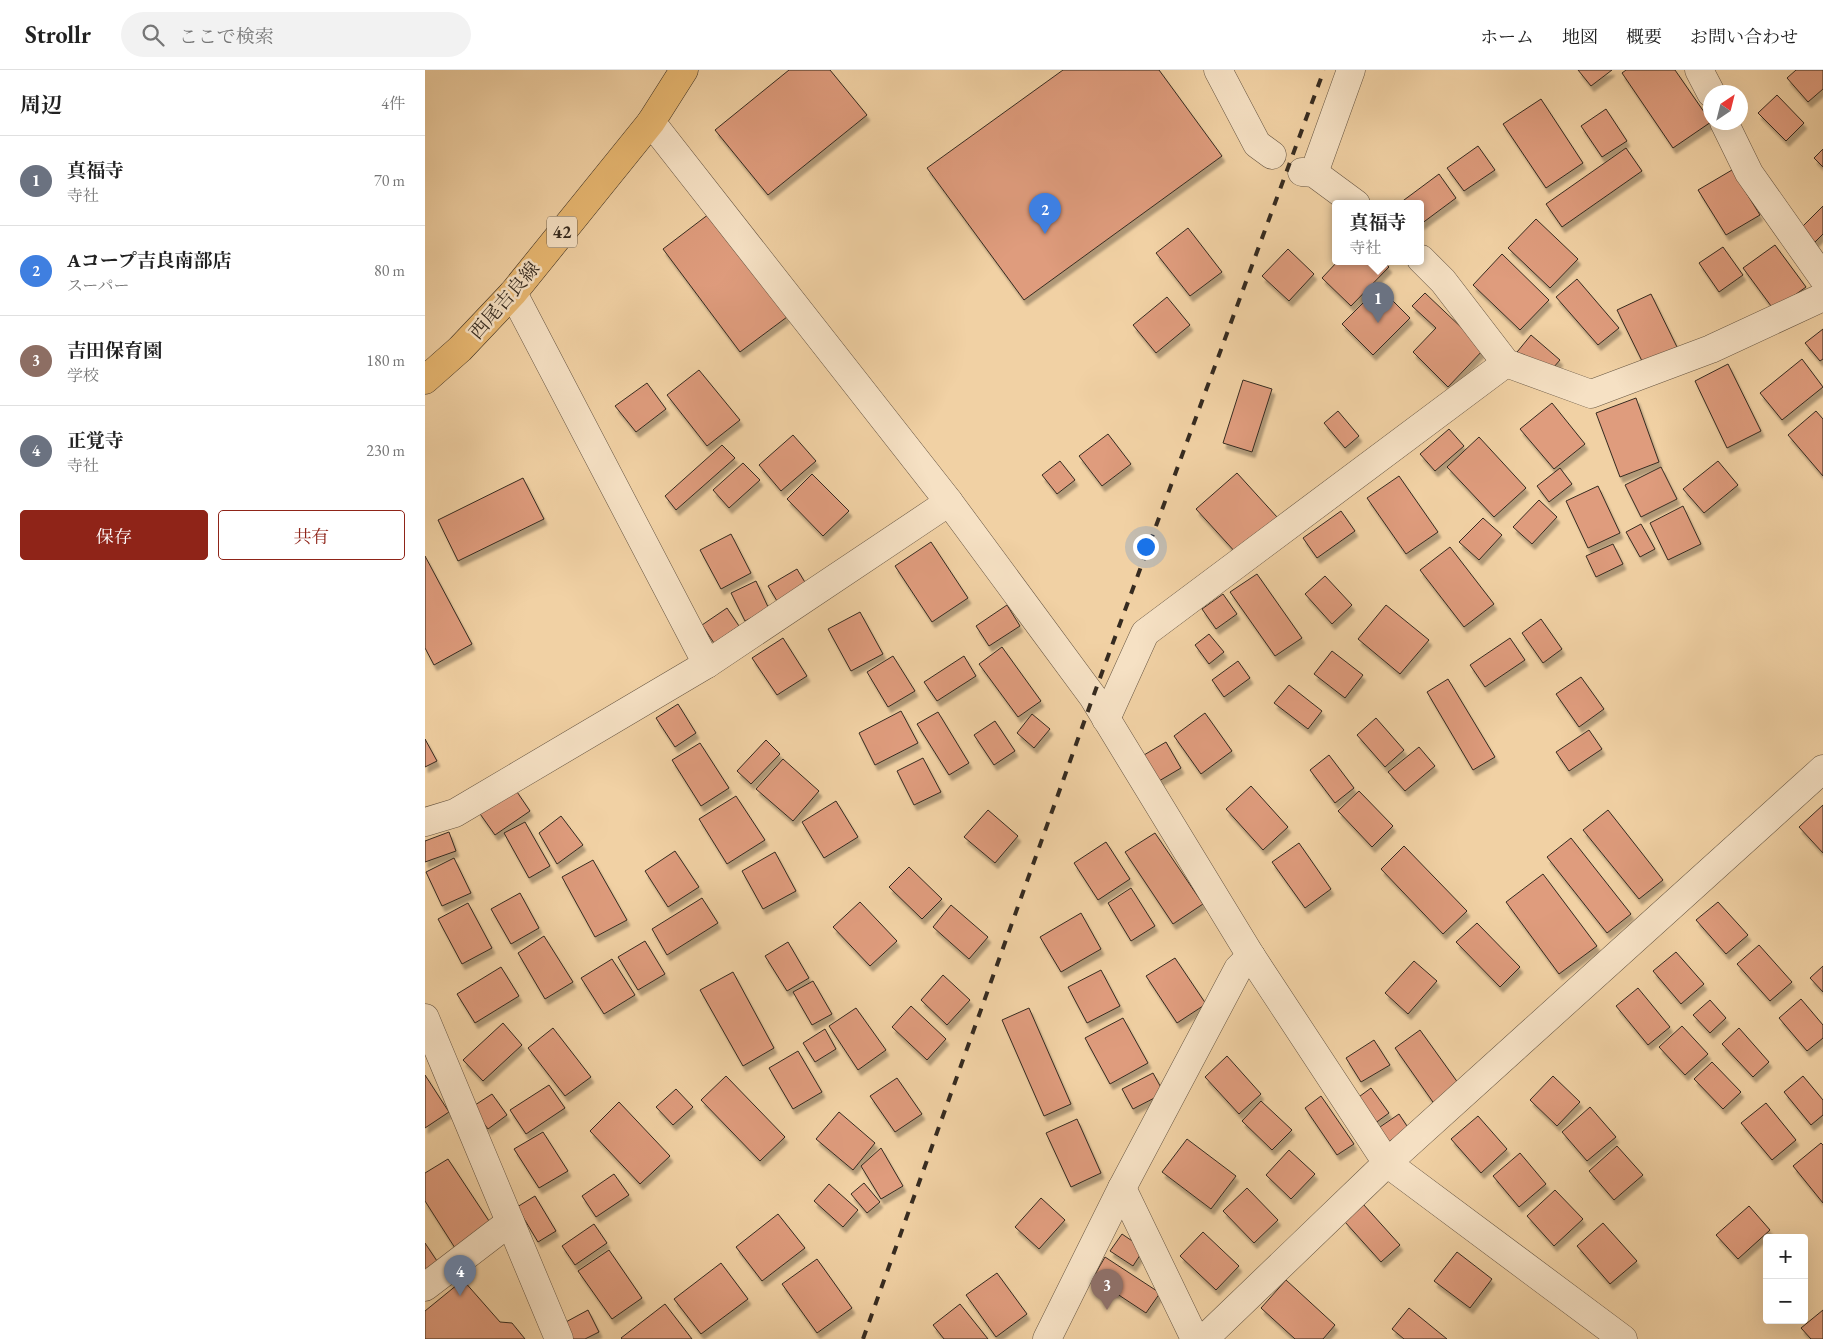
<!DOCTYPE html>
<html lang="ja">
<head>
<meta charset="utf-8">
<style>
  :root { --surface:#fff; --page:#f2f2f2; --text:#222; --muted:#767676; --line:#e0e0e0; --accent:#8f2418 }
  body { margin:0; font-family:"EB Garamond","Noto Serif JP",serif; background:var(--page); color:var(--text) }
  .controls { position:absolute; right:15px; bottom:15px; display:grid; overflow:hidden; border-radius:5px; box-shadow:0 5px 20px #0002 }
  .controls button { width:45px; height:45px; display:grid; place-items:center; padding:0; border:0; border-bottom:1px solid var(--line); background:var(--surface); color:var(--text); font:25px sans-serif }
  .compass { position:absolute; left:1278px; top:15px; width:45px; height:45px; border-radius:50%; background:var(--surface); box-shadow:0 5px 20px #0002; rotate:35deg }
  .you { position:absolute; left:720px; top:476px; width:18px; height:18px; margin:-12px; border:4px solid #fff; border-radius:50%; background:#1a73e8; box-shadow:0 0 0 8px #1a73e833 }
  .badge { display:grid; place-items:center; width:32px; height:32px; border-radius:50%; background:var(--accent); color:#fff; font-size:16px; font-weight:700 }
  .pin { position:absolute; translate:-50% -41px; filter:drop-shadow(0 1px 2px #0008) }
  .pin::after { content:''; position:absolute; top:26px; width:18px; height:15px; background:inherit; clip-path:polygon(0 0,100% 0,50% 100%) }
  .popup { position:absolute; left:907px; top:130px; width:92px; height:65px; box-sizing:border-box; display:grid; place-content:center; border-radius:5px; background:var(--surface); filter:drop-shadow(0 1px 4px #0005); font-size:16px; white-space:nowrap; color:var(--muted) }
  .popup b { font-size:19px; color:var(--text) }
  .popup::after { content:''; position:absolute; left:50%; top:100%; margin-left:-10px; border:10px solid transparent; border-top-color:var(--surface) }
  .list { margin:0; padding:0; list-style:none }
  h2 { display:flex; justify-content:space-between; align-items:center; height:65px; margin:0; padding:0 20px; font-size:21px }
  h2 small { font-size:16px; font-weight:400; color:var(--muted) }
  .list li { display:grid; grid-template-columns:32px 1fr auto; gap:15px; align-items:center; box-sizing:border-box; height:90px; padding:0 20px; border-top:1px solid var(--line) }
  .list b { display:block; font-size:19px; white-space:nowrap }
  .list p { margin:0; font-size:16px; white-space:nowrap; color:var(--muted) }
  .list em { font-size:16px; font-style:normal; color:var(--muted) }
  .actions { display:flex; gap:10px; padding:15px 20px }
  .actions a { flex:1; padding:11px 0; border:1px solid var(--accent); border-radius:5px; text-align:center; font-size:18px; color:var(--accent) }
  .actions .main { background:var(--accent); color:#fff }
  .icon { flex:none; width:28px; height:28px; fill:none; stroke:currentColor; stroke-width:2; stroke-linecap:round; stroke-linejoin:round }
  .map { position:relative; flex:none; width:1398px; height:1269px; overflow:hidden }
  header { display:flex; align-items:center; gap:30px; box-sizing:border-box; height:70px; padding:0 25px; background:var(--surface); border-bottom:1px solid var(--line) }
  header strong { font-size:24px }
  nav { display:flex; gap:28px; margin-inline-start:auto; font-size:18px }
  .search { width:350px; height:45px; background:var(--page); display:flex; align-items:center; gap:12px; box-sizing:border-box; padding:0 18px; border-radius:28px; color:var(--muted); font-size:19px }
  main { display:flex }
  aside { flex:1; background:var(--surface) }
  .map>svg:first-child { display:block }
  .building { fill:#df9c7d; stroke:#362b20; filter:url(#shadow) }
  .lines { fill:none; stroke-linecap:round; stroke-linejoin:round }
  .minor-casing { stroke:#655441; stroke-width:29 }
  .major-casing { stroke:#362b20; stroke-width:29 }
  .minor { stroke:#f6e1c4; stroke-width:28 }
  .major { stroke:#e8b872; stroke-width:28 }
  .rail { stroke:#362b20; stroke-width:4; stroke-dasharray:9 9; stroke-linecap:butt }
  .labels { text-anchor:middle; stroke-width:5; stroke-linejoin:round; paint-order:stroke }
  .shield { fill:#f6e1c4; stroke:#706251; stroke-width:1 }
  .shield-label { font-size:18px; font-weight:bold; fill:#362b20 }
  .street-label { font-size:19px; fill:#362b20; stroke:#f6e1c4 }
</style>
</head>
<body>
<header>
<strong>Strollr</strong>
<div class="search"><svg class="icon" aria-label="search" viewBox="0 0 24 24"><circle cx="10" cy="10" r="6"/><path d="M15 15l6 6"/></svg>ここで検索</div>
<nav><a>ホーム</a><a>地図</a><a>概要</a><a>お問い合わせ</a></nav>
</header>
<main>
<aside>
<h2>周辺<small>4件</small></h2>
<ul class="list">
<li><span class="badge" style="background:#6b7280">1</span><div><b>真福寺</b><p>寺社</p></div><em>70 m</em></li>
<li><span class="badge" style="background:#3f7fe0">2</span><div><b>Aコープ吉良南部店</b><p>スーパー</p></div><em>80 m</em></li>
<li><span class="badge" style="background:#8d6e63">3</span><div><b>吉田保育園</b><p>学校</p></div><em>180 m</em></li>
<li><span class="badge" style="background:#6b7280">4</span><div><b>正覚寺</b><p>寺社</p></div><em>230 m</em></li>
</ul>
<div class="actions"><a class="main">保存</a><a>共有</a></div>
</aside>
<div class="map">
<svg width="1398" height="1269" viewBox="0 0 1398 1269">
  <defs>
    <filter id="shadow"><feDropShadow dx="3" dy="5.5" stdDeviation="1" flood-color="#0004"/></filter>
  </defs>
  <rect width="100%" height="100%" fill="#f1d1a4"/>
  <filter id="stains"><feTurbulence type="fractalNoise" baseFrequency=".004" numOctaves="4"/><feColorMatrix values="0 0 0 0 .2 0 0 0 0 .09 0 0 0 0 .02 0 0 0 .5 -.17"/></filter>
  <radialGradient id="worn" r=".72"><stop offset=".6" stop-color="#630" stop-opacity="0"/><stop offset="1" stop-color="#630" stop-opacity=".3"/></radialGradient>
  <!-- building -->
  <g class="building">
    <polygon points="364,0 405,0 442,45 343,125 290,60"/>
    <polygon points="638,0 734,0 797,86 599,230 502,98"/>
    <polygon points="1153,0 1187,0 1166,16"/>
    <polygon points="1201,0 1250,0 1286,52 1248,78 1197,3"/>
    <polygon points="1371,0 1398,0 1398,19 1383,32 1362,8"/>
    <polygon points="1352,25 1379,53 1361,71 1333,43"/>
    <polygon points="1116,29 1158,93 1121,118 1078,54"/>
    <polygon points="1181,39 1202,71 1177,87 1156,56"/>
    <polygon points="1053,76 1070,100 1039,121 1022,98"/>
    <polygon points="1201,78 1217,101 1137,157 1121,134"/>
    <polygon points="1398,79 1398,97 1389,88"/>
    <polygon points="1307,100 1335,145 1301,165 1273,120"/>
    <polygon points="1014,104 1031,128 996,154 996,134 975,133"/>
    <polygon points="1398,136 1398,164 1390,172 1376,158"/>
    <polygon points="284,144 362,247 315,282 238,179"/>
    <polygon points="1111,149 1153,189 1125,218 1083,178"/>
    <polygon points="763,158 797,202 765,226 731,183"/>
    <polygon points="1350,175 1381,217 1349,240 1318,198"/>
    <polygon points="1298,177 1318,205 1294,222 1274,193"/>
    <polygon points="863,179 889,204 864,231 837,206"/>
    <polygon points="1077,184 1124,230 1095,260 1048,215"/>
    <polygon points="912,192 959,192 964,197 926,236 897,208"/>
    <polygon points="1152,209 1194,258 1173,275 1131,227"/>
    <polygon points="954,217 985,248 948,285 917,254"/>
    <polygon points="1000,223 1059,279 1023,317 988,282 1011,258 987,236"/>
    <polygon points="1226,224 1252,277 1218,293 1192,240"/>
    <polygon points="742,227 765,255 731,283 708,255"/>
    <polygon points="1398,259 1398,289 1395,291 1380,273"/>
    <polygon points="1106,265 1135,290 1121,306 1088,287"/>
    <polygon points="1377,289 1398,317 1357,350 1335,323"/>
    <polygon points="1303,294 1336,361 1302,378 1270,311"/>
    <polygon points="274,300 315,350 282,376 242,325"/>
    <polygon points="818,310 847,319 827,382 798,373"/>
    <polygon points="222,313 241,339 211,362 190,336"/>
    <polygon points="1211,328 1234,392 1195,407 1171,343"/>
    <polygon points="1127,333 1160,374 1129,399 1095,359"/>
    <polygon points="913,341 934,366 920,378 899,353"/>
    <polygon points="1391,341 1398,349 1398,406 1363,365"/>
    <polygon points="1024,359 1039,376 1010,401 995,384"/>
    <polygon points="683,364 706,394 677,416 654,386"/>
    <polygon points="368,365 391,391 356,421 334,395"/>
    <polygon points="1054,367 1101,418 1069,447 1022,397"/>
    <polygon points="297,375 310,388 251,440 240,426"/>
    <polygon points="635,391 650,410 632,424 617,405"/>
    <polygon points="1293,391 1313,415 1279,443 1258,419"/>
    <polygon points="318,393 335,410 304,438 288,420"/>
    <polygon points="1236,397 1252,429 1216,447 1200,415"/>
    <polygon points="1135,398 1147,414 1124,432 1112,416"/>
    <polygon points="812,403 852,447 812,484 771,439"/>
    <polygon points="387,404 424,441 398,466 362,429"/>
    <polygon points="974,406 1013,462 981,484 942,428"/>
    <polygon points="98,408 119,449 33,491 13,450"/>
    <polygon points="1173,416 1195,463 1163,478 1141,431"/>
    <polygon points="1114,430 1132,447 1107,474 1088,457"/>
    <polygon points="1258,436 1276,474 1243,490 1225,453"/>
    <polygon points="916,441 930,461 892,488 878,468"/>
    <polygon points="1058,448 1077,465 1054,490 1034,472"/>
    <polygon points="1216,454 1230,479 1215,487 1201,462"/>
    <polygon points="306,464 326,503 296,519 275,480"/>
    <polygon points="506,472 543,528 507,552 470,496"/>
    <polygon points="1188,474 1198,494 1171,507 1161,486"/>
    <polygon points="1025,477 1069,534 1039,557 995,500"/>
    <polygon points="0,486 47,574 9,595 0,578"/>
    <polygon points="372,499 381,514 352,531 343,516"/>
    <polygon points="832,504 877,568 850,586 805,522"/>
    <polygon points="900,506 927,535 907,554 880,524"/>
    <polygon points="331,511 344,539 320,551 306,523"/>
    <polygon points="798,524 812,544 791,559 777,539"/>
    <polygon points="582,535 595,556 564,576 551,556"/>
    <polygon points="961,535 1004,570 975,604 933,569"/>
    <polygon points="302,538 314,556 289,573 277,555"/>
    <polygon points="435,542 458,584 426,601 403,559"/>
    <polygon points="1116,549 1137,579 1118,593 1097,563"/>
    <polygon points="784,564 799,582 784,594 770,575"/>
    <polygon points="358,568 382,606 352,625 327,588"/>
    <polygon points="1085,568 1100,590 1060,617 1045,595"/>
    <polygon points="577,577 616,631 593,647 554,594"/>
    <polygon points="907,581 938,605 920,628 889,604"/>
    <polygon points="468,586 490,621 463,637 442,602"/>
    <polygon points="539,586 551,606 512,631 499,612"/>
    <polygon points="813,591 825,608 799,627 787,610"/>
    <polygon points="1156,607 1179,639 1154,657 1131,624"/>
    <polygon points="1023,609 1070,687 1048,700 1002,622"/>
    <polygon points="864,615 897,641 883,659 849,633"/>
    <polygon points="253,634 271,663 250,677 231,648"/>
    <polygon points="476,641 493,673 450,695 434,663"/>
    <polygon points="513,642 544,693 524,705 492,654"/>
    <polygon points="780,643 807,681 776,704 749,666"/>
    <polygon points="607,644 625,659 609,678 592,663"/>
    <polygon points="951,648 979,680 960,697 932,665"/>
    <polygon points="570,651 590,681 569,695 549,665"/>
    <polygon points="1164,660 1177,679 1144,701 1131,682"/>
    <polygon points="0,669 12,691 0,697"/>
    <polygon points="341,670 355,684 326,714 312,701"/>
    <polygon points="741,672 756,698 734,711 719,685"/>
    <polygon points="275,673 304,718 276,736 247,690"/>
    <polygon points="994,677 1010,696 980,721 963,702"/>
    <polygon points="904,685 929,718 910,733 885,700"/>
    <polygon points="498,688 516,722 489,735 472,701"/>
    <polygon points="358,689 394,721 368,751 331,719"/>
    <polygon points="88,716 105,741 70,765 53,741"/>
    <polygon points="826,716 863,757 838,780 801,739"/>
    <polygon points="934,721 968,756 947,777 913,741"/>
    <polygon points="311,726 340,770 302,794 274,749"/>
    <polygon points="411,731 433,767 399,788 377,752"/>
    <polygon points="1398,735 1398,783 1374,757"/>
    <polygon points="563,740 593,766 570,793 539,767"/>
    <polygon points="1183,740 1238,810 1214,829 1158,760"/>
    <polygon points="136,746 158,775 132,794 114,763"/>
    <polygon points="100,752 125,796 104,808 79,763"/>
    <polygon points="24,762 31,781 0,792 0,771"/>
    <polygon points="730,763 778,834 748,854 700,782"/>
    <polygon points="1146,768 1206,844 1182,863 1122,787"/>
    <polygon points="681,772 705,809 673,830 649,793"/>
    <polygon points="874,773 906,819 880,838 847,792"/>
    <polygon points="979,776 1042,841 1018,864 956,799"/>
    <polygon points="250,781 274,817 243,837 220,801"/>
    <polygon points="350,782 371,821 338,839 317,801"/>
    <polygon points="29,788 46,823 17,836 1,802"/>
    <polygon points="168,790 202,850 170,867 137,807"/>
    <polygon points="484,797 517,829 497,849 464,817"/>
    <polygon points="1118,804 1172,876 1134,904 1081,832"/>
    <polygon points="706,818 730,856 706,871 683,833"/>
    <polygon points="95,823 114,858 86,874 66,839"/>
    <polygon points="277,828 293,853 242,885 227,859"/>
    <polygon points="435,832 472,871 445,896 408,857"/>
    <polygon points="1293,832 1323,865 1301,884 1271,850"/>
    <polygon points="43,833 67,878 37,894 13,849"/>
    <polygon points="526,835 563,867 544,889 508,857"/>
    <polygon points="656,843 676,879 636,902 615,867"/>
    <polygon points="1052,853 1095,897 1075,917 1031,872"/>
    <polygon points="119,866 148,912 120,929 93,883"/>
    <polygon points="220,871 240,904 213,920 193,887"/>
    <polygon points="363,872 384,908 362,921 340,886"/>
    <polygon points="1334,875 1367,912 1345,931 1312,894"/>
    <polygon points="1251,882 1279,914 1256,934 1228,901"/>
    <polygon points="750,888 781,934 752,953 721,906"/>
    <polygon points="187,889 210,925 179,944 156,908"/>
    <polygon points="989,891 1012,911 983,944 960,923"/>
    <polygon points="1398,896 1398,922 1385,908"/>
    <polygon points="76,897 94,926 50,953 32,924"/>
    <polygon points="676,900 695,936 662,953 643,917"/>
    <polygon points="308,902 349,978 318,996 275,920"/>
    <polygon points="518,905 545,930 522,955 496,930"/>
    <polygon points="388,911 407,944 387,955 368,922"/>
    <polygon points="1213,918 1245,957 1223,975 1191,936"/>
    <polygon points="1376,929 1398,955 1398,968 1382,981 1354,948"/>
    <polygon points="1285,930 1301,948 1285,963 1268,945"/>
    <polygon points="486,936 521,969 502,990 467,957"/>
    <polygon points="431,938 461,980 433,1000 404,956"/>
    <polygon points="604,938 646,1034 619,1046 577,950"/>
    <polygon points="698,948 723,993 685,1014 660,968"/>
    <polygon points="78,953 97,975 58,1011 38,990"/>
    <polygon points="1257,956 1283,984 1260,1005 1234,977"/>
    <polygon points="128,958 166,1007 140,1026 103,978"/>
    <polygon points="1314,958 1344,992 1328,1007 1297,974"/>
    <polygon points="400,959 411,979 390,992 378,973"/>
    <polygon points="995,960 1036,1017 1010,1035 970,978"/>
    <polygon points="949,970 965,995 936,1012 921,988"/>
    <polygon points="373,981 397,1022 368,1039 344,998"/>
    <polygon points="802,986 836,1024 814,1044 780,1007"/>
    <polygon points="1287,992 1316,1022 1298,1039 1269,1009"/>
    <polygon points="728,1003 739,1023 708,1039 697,1019"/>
    <polygon points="0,1005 24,1042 0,1058"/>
    <polygon points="301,1006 360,1067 335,1091 276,1030"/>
    <polygon points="1128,1006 1155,1032 1132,1056 1105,1030"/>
    <polygon points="1378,1006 1398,1030 1398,1045 1386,1055 1359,1022"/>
    <polygon points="472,1008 497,1044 470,1062 445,1026"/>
    <polygon points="124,1015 140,1038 101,1064 85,1040"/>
    <polygon points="946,1018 964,1043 949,1054 931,1029"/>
    <polygon points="251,1019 268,1037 248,1055 231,1037"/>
    <polygon points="67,1024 82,1045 63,1059 47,1037"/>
    <polygon points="896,1026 929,1074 912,1085 880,1038"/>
    <polygon points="836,1031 867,1060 847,1080 817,1051"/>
    <polygon points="194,1032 245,1086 215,1114 165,1061"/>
    <polygon points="1341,1033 1371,1070 1347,1090 1316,1053"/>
    <polygon points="1165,1037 1191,1067 1162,1091 1137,1062"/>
    <polygon points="414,1042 450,1073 428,1100 391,1069"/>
    <polygon points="974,1044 984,1059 962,1073 952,1059"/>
    <polygon points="1053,1046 1082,1079 1056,1103 1026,1069"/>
    <polygon points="652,1049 676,1103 646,1117 621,1063"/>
    <polygon points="118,1062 143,1101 114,1118 89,1079"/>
    <polygon points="762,1069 811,1106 786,1139 737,1102"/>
    <polygon points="1396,1073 1398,1075 1398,1133 1368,1096"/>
    <polygon points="1192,1076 1218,1105 1189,1130 1164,1101"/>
    <polygon points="456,1078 478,1116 456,1129 436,1096"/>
    <polygon points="864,1080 890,1104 866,1129 841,1105"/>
    <polygon points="1095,1083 1121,1114 1094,1137 1068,1106"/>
    <polygon points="23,1089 66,1154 30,1178 0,1131 0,1103"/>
    <polygon points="189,1104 204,1125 171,1147 157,1126"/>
    <polygon points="439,1113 455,1132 442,1143 426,1124"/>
    <polygon points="404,1114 433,1140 418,1157 389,1131"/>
    <polygon points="822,1118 853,1150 829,1173 798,1141"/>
    <polygon points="1130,1120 1158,1149 1129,1176 1102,1146"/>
    <polygon points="110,1126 131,1161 113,1172 92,1137"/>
    <polygon points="616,1128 640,1150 614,1179 590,1157"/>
    <polygon points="938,1134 975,1175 956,1192 920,1152"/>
    <polygon points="1324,1136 1345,1160 1313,1189 1291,1165"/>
    <polygon points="353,1144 380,1178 337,1211 311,1177"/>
    <polygon points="1178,1153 1212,1191 1185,1214 1152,1176"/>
    <polygon points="169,1154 182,1173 150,1195 137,1176"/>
    <polygon points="778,1162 814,1196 791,1220 755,1186"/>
    <polygon points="697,1164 719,1179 708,1196 685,1181"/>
    <polygon points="0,1173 12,1191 0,1200"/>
    <polygon points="184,1180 217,1228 187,1249 153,1201"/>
    <polygon points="1032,1182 1067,1209 1045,1238 1009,1211"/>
    <polygon points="680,1187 735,1223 721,1243 668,1208"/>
    <polygon points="392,1189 427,1238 392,1263 357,1214"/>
    <polygon points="296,1193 323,1229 276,1264 249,1229"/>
    <polygon points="572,1203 602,1244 571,1267 541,1225"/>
    <polygon points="38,1210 75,1252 87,1253 100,1269 0,1269 0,1241"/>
    <polygon points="861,1210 910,1255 898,1269 870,1269 836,1238"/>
    <polygon points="240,1234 267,1269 197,1269 196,1268"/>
    <polygon points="535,1234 563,1269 519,1269 508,1255"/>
    <polygon points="984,1238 1022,1269 979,1269 967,1259"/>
    <polygon points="163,1240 174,1262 160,1269 147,1269 139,1253"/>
    <polygon points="1398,1240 1398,1269 1386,1269 1376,1258"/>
  </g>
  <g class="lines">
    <!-- minor casing -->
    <g class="minor-casing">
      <g id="minor">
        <polyline points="793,0 832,74 847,85"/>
        <polyline points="1274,0 1286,23"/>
        <polyline points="226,52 524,432 668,627 826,886 962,1093 1198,1269"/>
        <polyline points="1299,52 1324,103 1398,208"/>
        <polyline points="877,102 889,103 931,134"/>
        <polyline points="889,103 926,0"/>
        <polyline points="996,189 1018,211 1081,293 1166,324 1286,279 1398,227"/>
        <polyline points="88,223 282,594"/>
        <polyline points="681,649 720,563 1081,293"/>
        <polyline points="0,752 30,743 282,594 524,432"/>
        <polyline points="0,948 134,1269"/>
        <polyline points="697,1118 770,1269"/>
        <polyline points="0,1217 85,1152"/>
        <polyline points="622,1269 697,1118 813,899 826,886"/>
        <polyline points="779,1269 962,1093 1398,699"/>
      </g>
    </g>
    <!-- major casing -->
    <g class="major-casing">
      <polyline id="major" points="0,310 35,279 88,223 226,52 259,0"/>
    </g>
    <!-- minor -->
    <use href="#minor" class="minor"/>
    <!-- major -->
    <use href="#major" class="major"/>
    <!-- rail -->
    <polyline class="rail" points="438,1269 668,627 899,0"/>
  </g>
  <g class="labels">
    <!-- shield labels -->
    <rect class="shield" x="122" y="146.5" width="30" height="31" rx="4"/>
    <g class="shield-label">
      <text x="137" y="168">42</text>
    </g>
    <!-- street labels -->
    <g class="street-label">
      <text transform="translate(79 230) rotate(-49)" y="7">西尾吉良線</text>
    </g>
  </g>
  <rect width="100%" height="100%" filter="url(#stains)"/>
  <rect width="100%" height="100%" fill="url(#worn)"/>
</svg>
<div class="controls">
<button>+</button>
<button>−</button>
</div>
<svg class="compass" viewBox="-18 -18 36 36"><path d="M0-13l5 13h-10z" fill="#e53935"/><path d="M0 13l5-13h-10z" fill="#767676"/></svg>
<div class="you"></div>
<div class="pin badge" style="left:953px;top:253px;background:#6b7280">1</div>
<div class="popup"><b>真福寺</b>寺社</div>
<div class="pin badge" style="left:620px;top:164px;background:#3f7fe0">2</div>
<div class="pin badge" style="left:682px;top:1240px;background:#8d6e63">3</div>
<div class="pin badge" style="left:35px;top:1226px;background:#6b7280">4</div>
</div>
</main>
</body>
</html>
